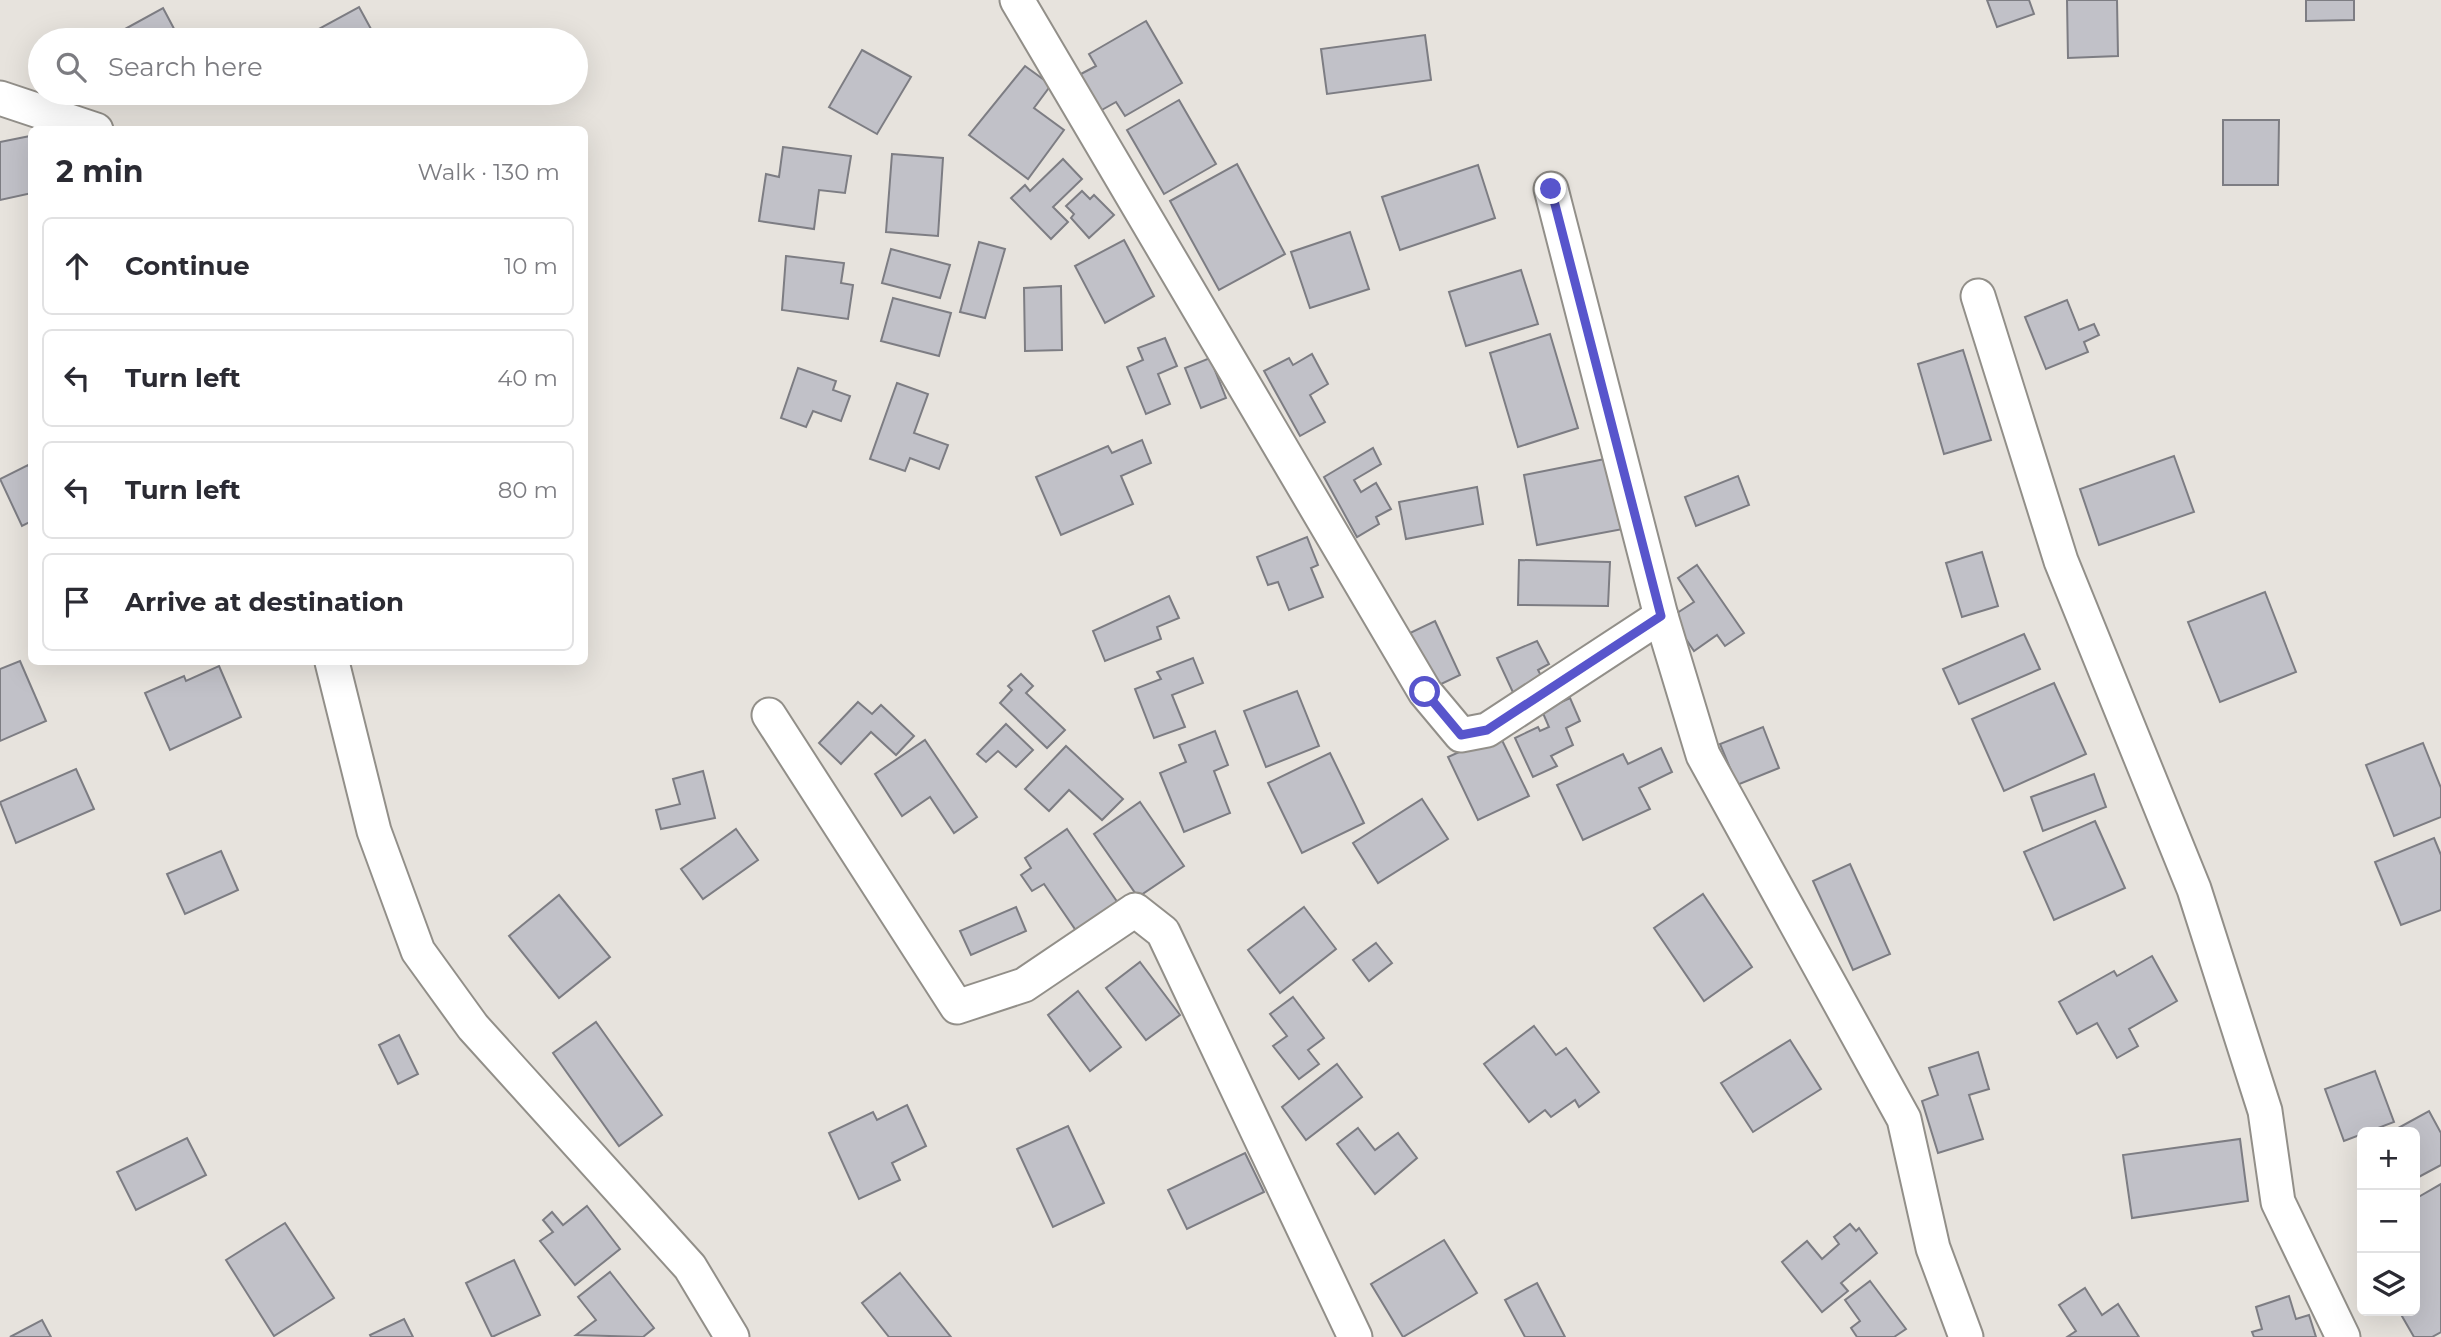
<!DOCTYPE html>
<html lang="en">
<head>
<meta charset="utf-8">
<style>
  :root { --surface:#fff; --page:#f7f7f7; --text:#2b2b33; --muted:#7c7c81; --line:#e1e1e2 }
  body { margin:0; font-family:Montserrat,sans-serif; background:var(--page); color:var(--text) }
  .controls { position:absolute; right:21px; bottom:21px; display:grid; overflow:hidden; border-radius:10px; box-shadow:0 7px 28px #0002 }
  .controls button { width:63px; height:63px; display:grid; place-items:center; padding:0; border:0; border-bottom:2px solid var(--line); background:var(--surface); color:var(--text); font:35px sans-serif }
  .stop { position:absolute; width:21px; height:21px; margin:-16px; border:5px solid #5855cc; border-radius:50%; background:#fff }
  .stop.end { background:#5855cc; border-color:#fff; box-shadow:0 2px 7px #0008 }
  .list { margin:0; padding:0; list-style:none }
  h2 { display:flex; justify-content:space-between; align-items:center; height:91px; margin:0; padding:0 28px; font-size:30px }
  h2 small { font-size:23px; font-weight:400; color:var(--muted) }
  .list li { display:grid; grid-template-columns:46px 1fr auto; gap:21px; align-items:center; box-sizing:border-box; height:98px; margin:0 14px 14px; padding:0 14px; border:2px solid var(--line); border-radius:10px }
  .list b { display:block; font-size:26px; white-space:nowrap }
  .list em { font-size:23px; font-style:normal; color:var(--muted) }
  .icon { flex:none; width:38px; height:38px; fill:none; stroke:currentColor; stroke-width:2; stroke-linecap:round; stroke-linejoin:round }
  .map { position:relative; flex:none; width:2441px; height:1337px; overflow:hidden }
  .search { position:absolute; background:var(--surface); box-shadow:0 7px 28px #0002; left:28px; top:28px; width:560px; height:77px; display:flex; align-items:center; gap:18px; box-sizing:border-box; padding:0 24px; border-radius:38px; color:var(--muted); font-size:26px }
  .panel { position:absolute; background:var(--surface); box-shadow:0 7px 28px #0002; left:28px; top:126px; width:560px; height:539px; border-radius:10px }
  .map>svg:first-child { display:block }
  .building { fill:#c1c1c8; stroke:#7d7d83; stroke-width:2 }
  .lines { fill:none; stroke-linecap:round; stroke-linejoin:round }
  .minor-casing { stroke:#928f89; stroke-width:37 }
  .minor { stroke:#fff; stroke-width:33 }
  .route { stroke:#5855cc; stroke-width:9 }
</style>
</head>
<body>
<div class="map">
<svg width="2441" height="1337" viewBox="0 0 2441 1337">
  <rect width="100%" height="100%" fill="#e7e3dd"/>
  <!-- building -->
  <g class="building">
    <polygon points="1987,0 2029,0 2034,14 1997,27"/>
    <polygon points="2067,0 2117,0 2118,56 2068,58"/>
    <polygon points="2306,0 2354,0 2354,20 2306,21"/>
    <polygon points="359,7 377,40 318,40 313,32"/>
    <polygon points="163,8 180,40 105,40"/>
    <polygon points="1146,21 1182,83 1125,116 1116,102 1100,111 1079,75 1096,66 1089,54"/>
    <polygon points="1425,35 1431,80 1327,94 1321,49"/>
    <polygon points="862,50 911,77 877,134 829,107"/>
    <polygon points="1025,66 1051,85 1034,108 1064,130 1028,179 969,135"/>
    <polygon points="103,93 125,93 108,102"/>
    <polygon points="1179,100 1216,164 1164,194 1127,130"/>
    <polygon points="2223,120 2279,120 2278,185 2223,185"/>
    <polygon points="30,136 32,193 0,200 0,142"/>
    <polygon points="783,147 851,156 845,193 819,190 814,229 759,221 766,174 779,177"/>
    <polygon points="892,154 943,158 938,236 886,232"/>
    <polygon points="1063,159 1082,179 1053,207 1068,222 1051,239 1011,198 1025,185 1030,191"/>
    <polygon points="1237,164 1285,254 1219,290 1170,201"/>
    <polygon points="1478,165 1495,218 1400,250 1382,197"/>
    <polygon points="1082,191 1090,199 1094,195 1114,215 1089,238 1071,218 1074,214 1066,206"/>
    <polygon points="1350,232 1369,289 1310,308 1291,252"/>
    <polygon points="1124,240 1154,296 1105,323 1075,266"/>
    <polygon points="979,242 1005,249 985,318 960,312"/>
    <polygon points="891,249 950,265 940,298 882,283"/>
    <polygon points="786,256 844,263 841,283 853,285 848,319 782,310"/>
    <polygon points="1521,270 1538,324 1466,346 1449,292"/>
    <polygon points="1061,286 1062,350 1025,351 1024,288"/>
    <polygon points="893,298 951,313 939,356 881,341"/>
    <polygon points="2067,300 2079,330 2094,324 2099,335 2084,342 2088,352 2046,369 2025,317"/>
    <polygon points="1550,334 1578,428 1518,447 1490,353"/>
    <polygon points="1165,338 1177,366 1158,374 1170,404 1146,414 1127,367 1143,360 1138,348"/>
    <polygon points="1963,350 1991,440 1944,454 1918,364"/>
    <polygon points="1312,354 1328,384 1310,395 1325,422 1300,436 1264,371 1289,358 1293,365"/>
    <polygon points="1210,358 1226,398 1201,408 1185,368"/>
    <polygon points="798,368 836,381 833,390 850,396 841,421 813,411 806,427 781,418"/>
    <polygon points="897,383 928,394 914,433 948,445 939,469 910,458 905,471 870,459"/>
    <polygon points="1142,440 1151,463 1121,476 1133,504 1061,535 1036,477 1108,446 1112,453"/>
    <polygon points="1373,448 1381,464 1354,480 1361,492 1376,483 1391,509 1376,517 1379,524 1357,537 1324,477"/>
    <polygon points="2174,456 2194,512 2099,545 2080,489"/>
    <polygon points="1610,458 1623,529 1537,545 1524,475"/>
    <polygon points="28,465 32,473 32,521 22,526 0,479"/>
    <polygon points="1738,476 1749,505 1696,526 1685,497"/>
    <polygon points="1477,487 1483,524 1406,539 1399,502"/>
    <polygon points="1307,537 1318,565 1311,568 1323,597 1289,610 1278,582 1268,585 1257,557"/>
    <polygon points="1982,552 1998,606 1962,617 1946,563"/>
    <polygon points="1519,560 1610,562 1608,606 1518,605"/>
    <polygon points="1697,565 1744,633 1725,646 1717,635 1694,651 1671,617 1694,602 1678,578"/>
    <polygon points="2265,592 2296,672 2220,702 2188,622"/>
    <polygon points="1169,596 1179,618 1157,627 1161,639 1105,661 1093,631"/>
    <polygon points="1435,621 1460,675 1435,687 1410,633"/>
    <polygon points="2024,634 2040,669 1959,704 1943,669"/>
    <polygon points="1537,641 1549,664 1538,670 1547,687 1517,701 1497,658"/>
    <polygon points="1193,658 1203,683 1172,695 1185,727 1154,738 1135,689 1161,679 1157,672"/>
    <polygon points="20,661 46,721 0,741 0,669"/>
    <polygon points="219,666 241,717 170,750 145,693 184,676 186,681"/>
    <polygon points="1021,674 1033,686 1026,693 1065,730 1047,748 1000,703 1012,690 1008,686"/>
    <polygon points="2054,683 2086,754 2004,791 1972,719"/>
    <polygon points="1297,691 1319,746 1266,767 1244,711"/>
    <polygon points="1570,698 1580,721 1566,728 1573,745 1551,756 1557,766 1533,777 1515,738 1538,727 1540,731 1549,727 1542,711"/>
    <polygon points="858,702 872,714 881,705 914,736 896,755 871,732 841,764 819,743"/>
    <polygon points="1006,724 1033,750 1016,767 998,751 986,762 977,754"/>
    <polygon points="1763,727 1779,768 1737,785 1720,744"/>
    <polygon points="1215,731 1228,765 1214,771 1230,813 1184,832 1160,773 1186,762 1179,745"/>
    <polygon points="1499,734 1529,796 1478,820 1448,757"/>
    <polygon points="925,740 977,817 954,833 930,797 902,816 875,774"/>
    <polygon points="2423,743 2441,788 2441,817 2394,836 2366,765"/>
    <polygon points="1066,746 1123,799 1102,820 1069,790 1049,811 1025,789"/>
    <polygon points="1661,748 1672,772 1639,788 1650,809 1583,840 1557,785 1623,754 1628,764"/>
    <polygon points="1330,753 1364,823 1302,853 1268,783"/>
    <polygon points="76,769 94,809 16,843 0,802"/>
    <polygon points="703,771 715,818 661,829 656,810 680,804 673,779"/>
    <polygon points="2094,774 2106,807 2043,831 2031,797"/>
    <polygon points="1422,799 1448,839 1378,883 1353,843"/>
    <polygon points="1140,802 1184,866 1138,897 1094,834"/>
    <polygon points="2095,821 2125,888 2054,920 2024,852"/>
    <polygon points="736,829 758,860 703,899 681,869"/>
    <polygon points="1067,829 1118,903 1077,932 1044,884 1032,891 1021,875 1031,868 1025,858"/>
    <polygon points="2434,838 2441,855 2441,910 2401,925 2375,862"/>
    <polygon points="221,851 238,890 185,914 167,874"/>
    <polygon points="1850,864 1890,954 1853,970 1813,881"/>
    <polygon points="1703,894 1752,967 1704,1001 1654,928"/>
    <polygon points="559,895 610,957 559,998 509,936"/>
    <polygon points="1016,907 1026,931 971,955 960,931"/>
    <polygon points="1304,907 1336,949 1280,993 1248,950"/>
    <polygon points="1376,943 1392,963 1369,981 1353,960"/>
    <polygon points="2152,956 2177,1001 2129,1029 2138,1046 2117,1058 2097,1023 2077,1034 2059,1002 2114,971 2117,976"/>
    <polygon points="1140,962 1180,1015 1146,1040 1106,988"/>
    <polygon points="1078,991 1121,1047 1090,1071 1048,1015"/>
    <polygon points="1293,997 1324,1038 1308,1050 1319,1064 1299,1079 1273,1046 1287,1036 1270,1014"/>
    <polygon points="596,1022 662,1115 619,1146 553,1053"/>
    <polygon points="1534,1026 1556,1055 1566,1048 1599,1092 1579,1107 1575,1100 1551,1117 1545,1110 1529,1122 1484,1064"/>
    <polygon points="399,1035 418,1074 398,1084 379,1045"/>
    <polygon points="1790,1040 1821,1089 1753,1132 1721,1083"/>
    <polygon points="1978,1052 1989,1089 1969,1095 1983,1139 1938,1153 1922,1101 1938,1095 1929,1068"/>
    <polygon points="1337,1064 1362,1097 1306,1140 1282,1107"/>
    <polygon points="2375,1071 2394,1122 2344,1141 2325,1089"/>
    <polygon points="907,1105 926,1146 892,1163 900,1180 859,1199 829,1133 873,1112 877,1120"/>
    <polygon points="2429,1111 2441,1133 2441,1165 2415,1179 2415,1132 2391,1132"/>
    <polygon points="1068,1126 1104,1203 1053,1227 1017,1149"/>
    <polygon points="1358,1128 1375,1150 1398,1133 1417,1158 1375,1194 1337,1144"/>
    <polygon points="187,1138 206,1175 136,1210 117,1172"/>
    <polygon points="2240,1139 2248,1201 2132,1218 2123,1155"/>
    <polygon points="1245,1153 1264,1192 1187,1229 1168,1190"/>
    <polygon points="2441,1184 2441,1332 2432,1337 2414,1337 2399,1311 2415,1311 2415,1199"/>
    <polygon points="587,1206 620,1249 575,1285 540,1241 553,1232 543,1220 552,1212 563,1225"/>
    <polygon points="285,1223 334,1298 274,1336 226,1260"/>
    <polygon points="1850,1224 1856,1231 1859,1228 1877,1253 1841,1283 1848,1291 1822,1312 1782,1262 1807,1241 1822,1259 1839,1244 1834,1237"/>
    <polygon points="1444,1240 1477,1293 1403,1337 1371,1284"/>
    <polygon points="514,1260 540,1315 492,1337 466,1283"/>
    <polygon points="610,1272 654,1328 643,1337 576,1335 596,1320 578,1297"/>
    <polygon points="900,1273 951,1337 889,1337 862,1303"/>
    <polygon points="1870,1281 1906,1329 1894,1337 1857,1337 1851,1328 1860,1321 1845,1300"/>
    <polygon points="1537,1283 1565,1337 1525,1337 1505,1300"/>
    <polygon points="2085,1288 2102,1315 2118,1304 2139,1337 2067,1337 2076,1331 2059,1305"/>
    <polygon points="2289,1296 2296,1319 2309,1315 2316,1337 2254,1337 2252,1332 2262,1329 2256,1307"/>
    <polygon points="404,1319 413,1337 371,1337 370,1335"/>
    <polygon points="42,1320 51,1337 10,1337"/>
  </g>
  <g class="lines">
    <!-- minor casing -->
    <g class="minor-casing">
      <g id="minor">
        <polyline points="1017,0 1425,692 1461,735 1487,730 1661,616"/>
        <polyline points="0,98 96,130"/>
        <polyline points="1551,189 1661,616 1703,755 1904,1119 1933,1248 1966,1337"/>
        <polyline points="1978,296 2061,561 2194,889 2265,1111 2278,1202 2343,1337"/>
        <polyline points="332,662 374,831 418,951 473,1027 690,1267 732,1337"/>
        <polyline points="769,715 957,1007 1024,985 1135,910 1163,932 1355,1337"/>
      </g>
    </g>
    <!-- minor -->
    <use href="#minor" class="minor"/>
  </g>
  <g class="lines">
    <!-- route -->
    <polyline class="route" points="1425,692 1461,735 1487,730 1661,616 1551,189"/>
  </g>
</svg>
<div class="controls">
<button>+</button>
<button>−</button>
<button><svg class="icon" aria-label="layers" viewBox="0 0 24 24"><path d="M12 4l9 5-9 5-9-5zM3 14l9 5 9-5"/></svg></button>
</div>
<div class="stop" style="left:1425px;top:692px"></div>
<div class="stop end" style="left:1551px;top:189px"></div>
<div class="search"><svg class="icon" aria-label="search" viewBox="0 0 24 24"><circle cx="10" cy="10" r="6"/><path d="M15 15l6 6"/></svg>Search here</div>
<section class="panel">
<h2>2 min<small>Walk · 130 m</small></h2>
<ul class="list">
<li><svg class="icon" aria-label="ahead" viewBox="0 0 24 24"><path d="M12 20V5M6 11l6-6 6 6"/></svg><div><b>Continue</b></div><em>10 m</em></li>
<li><svg class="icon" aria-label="left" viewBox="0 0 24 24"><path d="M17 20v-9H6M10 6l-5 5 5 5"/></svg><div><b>Turn left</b></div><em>40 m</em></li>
<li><svg class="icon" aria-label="left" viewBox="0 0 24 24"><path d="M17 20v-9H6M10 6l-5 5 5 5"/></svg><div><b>Turn left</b></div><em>80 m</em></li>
<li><svg class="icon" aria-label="arrive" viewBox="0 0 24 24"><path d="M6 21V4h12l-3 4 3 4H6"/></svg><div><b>Arrive at destination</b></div></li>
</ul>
</section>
</div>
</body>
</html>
